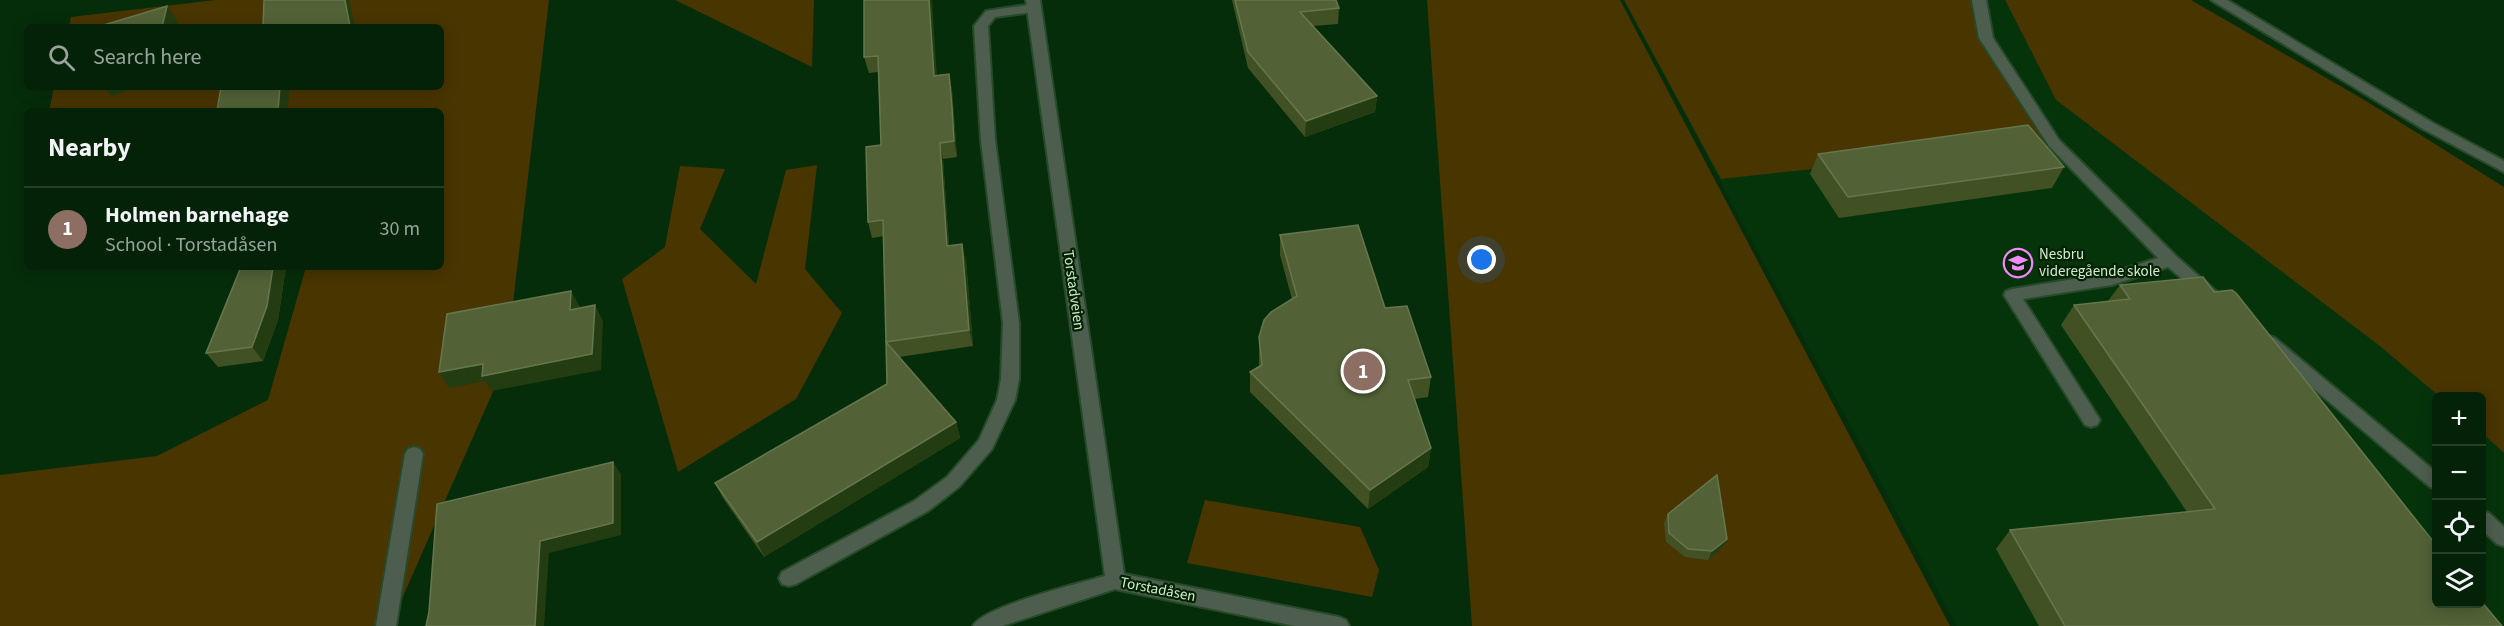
<!DOCTYPE html>
<html lang="en">
<head>
<meta charset="utf-8">
<style>
  :root { --surface:#042208; --page:#122f16; --text:#f1f3f6; --muted:#97a49c; --line:#253f29; --accent:#ef8bf6 }
  body { margin:0; font-family:"Source Sans 3",sans-serif; background:var(--page); color:var(--text) }
  .controls { position:absolute; right:18px; bottom:18px; display:grid; overflow:hidden; border-radius:9px; box-shadow:0 3px 15px #0003 }
  .controls button { width:54px; height:54px; display:grid; place-items:center; padding:0; border:0; border-bottom:2px solid var(--line); background:var(--surface); color:var(--text); font:30px sans-serif }
  .you { position:absolute; left:1482px; top:260px; width:21px; height:21px; margin:-15px; border:4px solid #fff; border-radius:50%; background:#1a73e8; box-shadow:0 0 0 9px #1a73e833 }
  .badge { display:grid; place-items:center; width:39px; height:39px; border-radius:50%; background:var(--accent); color:#fff; font-size:20px; font-weight:700 }
  .pin { position:absolute; translate:-50% -50%; border:3px solid #fff; box-shadow:0 2px 6px #0006 }
  .list { margin:0; padding:0; list-style:none }
  h2 { display:flex; justify-content:space-between; align-items:center; height:78px; margin:0; padding:0 24px; font-size:26px }
  h2 small { font-size:20px; font-weight:400; color:var(--muted) }
  .list li { display:grid; grid-template-columns:39px 1fr auto; gap:18px; align-items:center; box-sizing:border-box; height:84px; padding:0 24px; border-top:2px solid var(--line) }
  .list b { display:block; font-size:22px; white-space:nowrap }
  .list p { margin:0; font-size:20px; white-space:nowrap; color:var(--muted) }
  .list em { font-size:20px; font-style:normal; color:var(--muted) }
  .icon { flex:none; width:33px; height:33px; fill:none; stroke:currentColor; stroke-width:2; stroke-linecap:round; stroke-linejoin:round }
  .map { position:relative; flex:none; width:2504px; height:626px; overflow:hidden }
  .search { position:absolute; background:var(--surface); box-shadow:0 3px 15px #0003; left:24px; top:24px; width:420px; height:66px; display:flex; align-items:center; gap:15px; box-sizing:border-box; padding:0 21px; border-radius:9px; color:var(--muted); font-size:22px }
  .panel { position:absolute; background:var(--surface); box-shadow:0 3px 15px #0003; left:24px; top:108px; width:420px; height:162px; border-radius:9px }
  .map>svg:first-child { display:block }
  .built { fill:#05340b }
  .green { fill:#493500 }
  .lines { fill:none; stroke-linecap:round; stroke-linejoin:round }
  .service-casing { stroke:#274b2a; stroke-width:4 }
  .minor-casing { stroke:#274b2a; stroke-width:4 }
  .service { fill:#4e5e4e; fill-rule:evenodd }
  .minor { fill:#4e5e4e; fill-rule:evenodd }
  .wall { fill:#425123 }
  .shaded-wall { fill:#233c11 }
  .building { fill:#526236; stroke:#66774f; stroke-width:1.5 }
  .labels { text-anchor:middle; stroke-width:4.5; stroke-linejoin:round; paint-order:stroke }
  .poi-label { font-size:15px; fill:#d3e9d3; stroke:#002302; text-anchor:start }
  .street-label { font-size:15px; fill:#d3e9d3; stroke:#002302 }
</style>
</head>
<body>
<div class="map">
<svg width="2504" height="626" viewBox="0 0 2504 626">
  <rect width="100%" height="100%" fill="#062d0a"/>
  <!-- built -->
  <polygon class="built" points="1624,0 2005,0 2056,100 2381,347 2471,396 2436,396 2436,604 2482,604 2482,402 2504,414 2504,626 1957,626"/>
  <!-- green -->
  <g class="green">
    <polygon points="215,0 549,0 506,362 390,626 0,626 0,475 157,456 268,400 306,267 441,267 441,111 49,111 54,87 441,87 441,27 69,27 71,17"/>
    <polygon points="675,0 814,0 812,67"/>
    <polygon points="1427,0 1620,0 1950,626 1472,626"/>
    <polygon points="1624,0 1979,0 1986,39 2054,143 1721,179"/>
    <polygon points="2005,0 2191,0 2361,98 2504,187 2504,453 2482,433 2482,396 2439,396 2381,347 2056,100"/>
    <polygon points="817,165 805,269 842,313 796,399 678,472 622,279 665,247 680,166 725,169 700,229 756,284 786,170"/>
    <polygon points="1205,500 1360,527 1379,570 1372,597 1187,563"/>
  </g>
  <g class="lines">
    <!-- service casing -->
    <g class="service-casing">
      <g id="service">
        <polygon points="1972,0 1986,0 1993,38 2059,140 2176,256 2218,293 2216,297 2204,297 2168,267 2112,285 2023,299 2097,415 2100,420 2097,425 2091,427 2085,425 2004,295 2006,291 2012,289 2111,273 2158,258 2049,146 1979,38"/>
        <polygon points="2211,0 2227,0 2433,123 2504,161 2504,172 2423,129"/>
        <polygon points="1034,4 1039,5 1041,8 1039,11 995,17 988,26 995,140 1019,323 1019,379 1015,400 992,449 959,487 928,511 796,584 789,586 782,584 779,578 782,572 914,501 947,477 979,440 997,400 1001,379 1003,323 981,140 974,26 986,11"/>
        <polygon points="2269,336 2275,338 2436,472 2436,489 2430,487 2263,346 2261,342 2263,338"/>
        <polygon points="414,447 420,449 423,454 396,626 376,626 405,454 408,449"/>
        <polygon points="2482,511 2489,513 2504,527 2504,546 2497,544 2482,530"/>
      </g>
    </g>
    <!-- minor casing -->
    <g class="minor-casing">
      <path id="minor" d="M1026,0H1040L1124,574L1339,617L1346,620L1349,626H1295L1115,589L1002,626H973C982,607 1080,583 1105,576Z"/>
    </g>
    <!-- service -->
    <use href="#service" class="service"/>
    <!-- minor -->
    <use href="#minor" class="minor"/>
  </g>
  <!-- wall -->
  <g class="wall">
    <polygon points="864,0 937,75 949,74 952,90 957,157 943,159 949,245 966,260 973,346 899,357 956,422 960,438 764,557 723,498 715,483 887,384 884,236 872,238 868,222 881,145 878,72 869,73 864,57"/>
    <polygon points="1232,0 1336,0 1339,8 1338,24 1313,26 1377,96 1375,112 1305,137 1248,68"/>
    <polygon points="1818,154 2064,167 2052,188 1839,218 1810,174"/>
    <polygon points="1280,235 1385,308 1431,377 1428,397 1415,399 1431,448 1428,467 1368,509 1250,392 1250,372 1259,366 1259,337 1292,299 1280,255"/>
    <polygon points="241,267 286,267 278,320 263,361 218,367 206,353"/>
    <polygon points="2120,285 2214,292 2502,626 2039,626 1996,549 2010,530 2187,512 2061,325 2074,305 2108,301"/>
    <polygon points="1668,514 1723,547 1708,560 1685,557 1666,542 1664,523"/>
  </g>
  <!-- shaded-wall -->
  <g class="shaded-wall">
    <polygon points="345,0 349,0 355,27 350,27"/>
    <polygon points="929,0 932,0 938,92 934,76"/>
    <polygon points="167,6 178,22 177,27 162,27"/>
    <polygon points="949,74 952,90 957,157 954,141"/>
    <polygon points="104,87 139,87 111,96"/>
    <polygon points="280,87 290,87 287,111 274,111"/>
    <polygon points="1377,96 1375,112 1305,137 1306,121"/>
    <polygon points="940,143 943,159 950,262 947,246"/>
    <polygon points="962,244 966,260 973,346 969,330"/>
    <polygon points="273,267 286,267 278,320 263,361 252,347"/>
    <polygon points="571,291 580,307 579,326 570,310"/>
    <polygon points="595,305 603,321 601,370 492,391 485,381 449,388 439,372"/>
    <polygon points="956,422 960,438 764,557 757,542"/>
    <polygon points="1431,448 1428,467 1368,509 1370,490"/>
    <polygon points="613,462 621,474 621,535 549,553 544,626 535,626 540,541"/>
    <polygon points="1727,539 1723,547 1708,560 1712,551"/>
  </g>
  <!-- building -->
  <g class="building">
    <polygon points="264,0 345,0 350,27 263,27"/>
    <polygon points="864,0 929,0 934,76 949,74 952,107 954,141 940,143 947,246 962,244 969,330 886,342 883,220 868,222 866,147 881,145 878,56 864,57"/>
    <polygon points="1235,0 1336,0 1339,8 1300,12 1377,96 1306,121 1248,52"/>
    <polygon points="167,6 162,27 97,27"/>
    <polygon points="221,87 280,87 278,110 217,111"/>
    <polygon points="2028,125 2064,167 1848,197 1818,154"/>
    <polygon points="1358,225 1385,308 1407,306 1431,377 1408,380 1431,448 1370,490 1250,372 1262,365 1259,337 1264,320 1271,312 1297,296 1280,235"/>
    <polygon points="241,267 273,267 267,306 252,347 206,353"/>
    <polygon points="2203,277 2214,292 2232,290 2236,293 2436,545 2436,603 2481,603 2481,601 2502,626 2065,626 2010,530 2215,509 2074,305 2130,299 2120,285"/>
    <polygon points="571,291 570,310 595,305 592,354 482,376 483,364 439,372 447,314"/>
    <polygon points="886,342 956,422 757,542 715,483 887,384"/>
    <polygon points="613,462 613,523 540,541 535,626 426,626 429,612 437,504"/>
    <polygon points="1717,475 1727,539 1712,551 1688,549 1669,533 1668,514"/>
  </g>
  <!-- icons -->
  <defs>
    <g id="school-ring" transform="scale(1.5)"><circle r="9.5" fill="#002302" stroke="#ef8bf6" stroke-width="1.5"/><path d="M0-5L7-2L0 1L-7-2ZM-4 1L0 2.5L4 1V4Q0 6-4 4Z" fill="#ef8bf6"/></g>
  </defs>
  <g fill-rule="evenodd">
    <use href="#school-ring" x="2018" y="263"/>
  </g>
  <g class="labels">
    <!-- poi labels -->
    <g class="poi-label">
      <text x="2039" y="259">Nesbru<tspan x="2039" dy="17">videregående skole</tspan></text>
    </g>
    <!-- street labels -->
    <g class="street-label">
      <text transform="translate(1074 290) rotate(82)" y="5">Torstadveien</text>
      <text transform="translate(1158 589) rotate(11)" y="5">Torstadåsen</text>
    </g>
  </g>
</svg>
<div class="controls">
<button>+</button>
<button>−</button>
<button><svg class="icon" aria-label="locate" viewBox="0 0 24 24"><circle cx="12" cy="12" r="6"/><path d="M12 2v4M12 18v4M2 12h4M18 12h4"/></svg></button>
<button><svg class="icon" aria-label="layers" viewBox="0 0 24 24"><path d="M12 4l9 5-9 5-9-5zM3 14l9 5 9-5"/></svg></button>
</div>
<div class="you"></div>
<div class="pin badge" style="left:1363px;top:371px;background:#8d6e63">1</div>
<div class="search"><svg class="icon" aria-label="search" viewBox="0 0 24 24"><circle cx="10" cy="10" r="6"/><path d="M15 15l6 6"/></svg>Search here</div>
<section class="panel">
<h2>Nearby<small></small></h2>
<ul class="list">
<li><span class="badge" style="background:#8d6e63">1</span><div><b>Holmen barnehage</b><p>School · Torstadåsen</p></div><em>30 m</em></li>
</ul>
</section>
</div>
</body>
</html>
